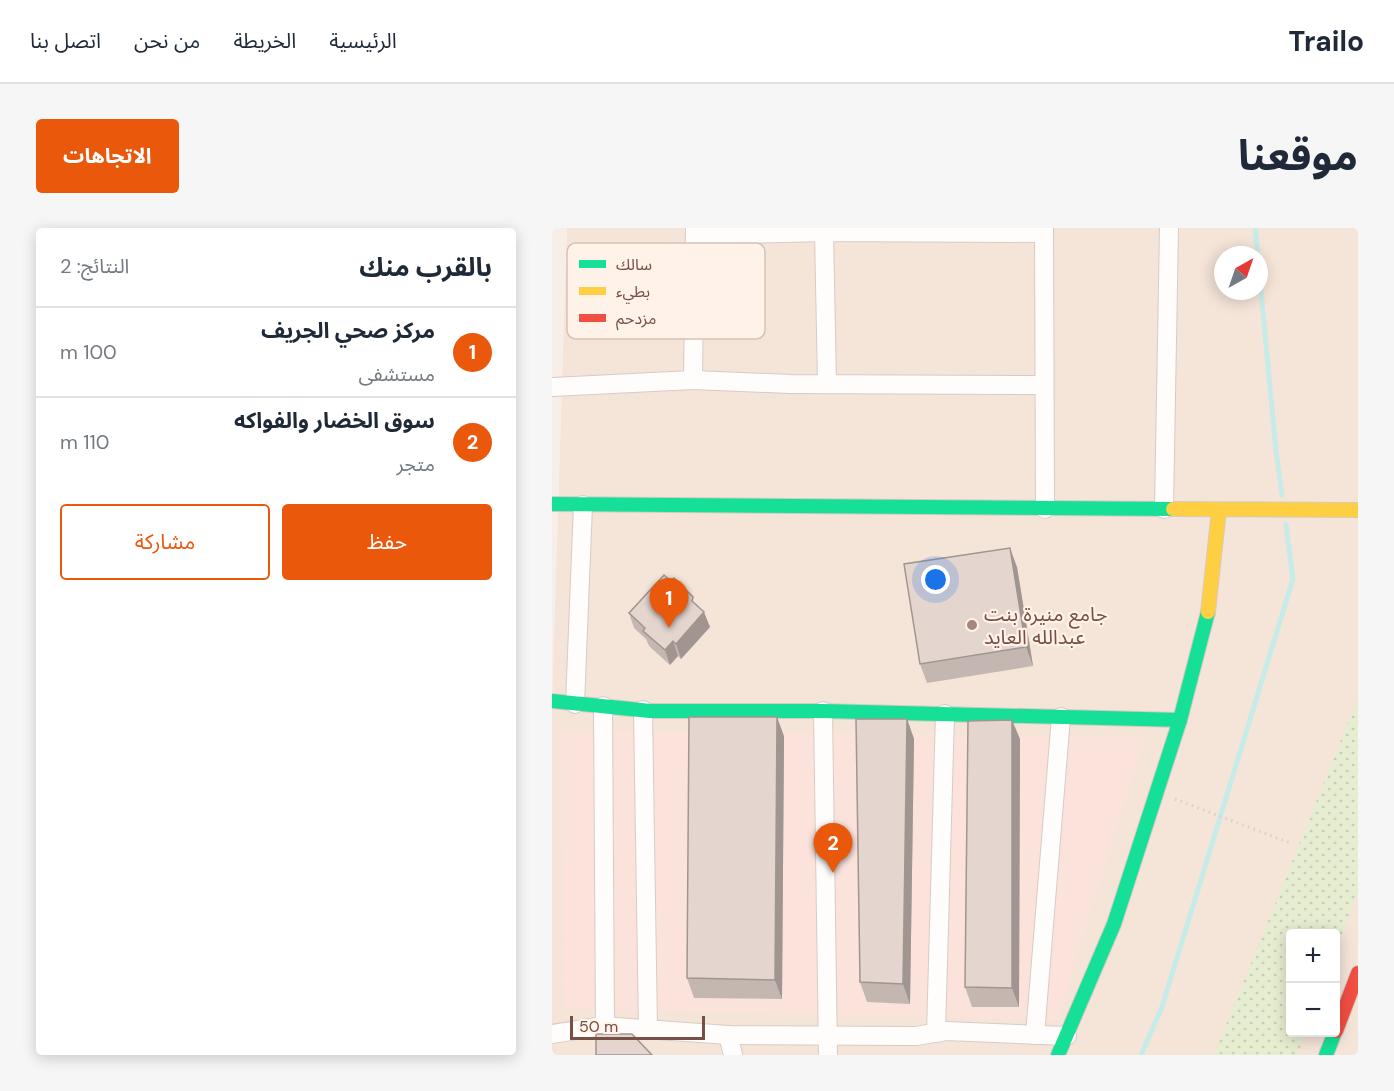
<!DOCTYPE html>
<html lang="ar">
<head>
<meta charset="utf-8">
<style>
  :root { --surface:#fff; --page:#f6f6f7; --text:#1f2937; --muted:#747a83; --line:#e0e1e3; --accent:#ea580c }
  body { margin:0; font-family:"DM Sans","Noto Sans Arabic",sans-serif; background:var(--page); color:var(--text); direction:rtl }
  .controls { position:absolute; right:18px; bottom:18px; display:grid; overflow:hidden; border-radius:6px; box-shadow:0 3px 15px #0003 }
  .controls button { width:54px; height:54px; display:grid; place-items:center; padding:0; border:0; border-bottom:2px solid var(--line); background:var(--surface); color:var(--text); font:30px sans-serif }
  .compass { position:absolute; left:662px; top:18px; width:54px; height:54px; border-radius:50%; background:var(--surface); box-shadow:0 3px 15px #0003; rotate:40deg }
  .scale { position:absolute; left:18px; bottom:15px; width:135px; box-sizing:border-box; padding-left:6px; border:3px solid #774f45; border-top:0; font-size:16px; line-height:21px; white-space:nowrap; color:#774f45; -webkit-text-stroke:4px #fff2e8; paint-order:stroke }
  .you { position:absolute; left:384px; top:352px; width:21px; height:21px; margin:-15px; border:4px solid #fff; border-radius:50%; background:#1a73e8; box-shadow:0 0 0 9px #1a73e833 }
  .badge { display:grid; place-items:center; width:39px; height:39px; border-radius:50%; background:var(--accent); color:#fff; font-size:20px; font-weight:700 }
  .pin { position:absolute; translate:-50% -50px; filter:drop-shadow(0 2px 3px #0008) }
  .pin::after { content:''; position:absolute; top:32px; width:21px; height:18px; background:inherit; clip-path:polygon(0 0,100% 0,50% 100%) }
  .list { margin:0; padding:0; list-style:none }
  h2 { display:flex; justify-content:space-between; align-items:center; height:78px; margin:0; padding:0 24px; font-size:26px }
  h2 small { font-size:20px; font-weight:400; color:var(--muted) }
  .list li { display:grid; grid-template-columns:39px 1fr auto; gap:18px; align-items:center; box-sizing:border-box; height:90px; padding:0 24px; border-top:2px solid var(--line) }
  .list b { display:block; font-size:22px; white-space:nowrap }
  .list p { margin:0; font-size:20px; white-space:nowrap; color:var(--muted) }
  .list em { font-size:20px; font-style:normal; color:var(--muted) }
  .actions { display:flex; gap:12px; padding:18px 24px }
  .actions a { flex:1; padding:14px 0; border:2px solid var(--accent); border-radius:6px; text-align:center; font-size:21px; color:var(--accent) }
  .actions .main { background:var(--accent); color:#fff }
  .map { position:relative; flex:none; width:806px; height:827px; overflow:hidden; direction:ltr; border-radius:6px }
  header { display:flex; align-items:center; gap:36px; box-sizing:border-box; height:84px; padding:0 30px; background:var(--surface); border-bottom:2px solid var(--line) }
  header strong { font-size:28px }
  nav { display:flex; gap:33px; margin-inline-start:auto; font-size:21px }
  .intro { display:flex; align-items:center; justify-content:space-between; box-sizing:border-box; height:144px; padding:0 36px }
  h1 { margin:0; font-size:42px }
  .button { padding:15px 27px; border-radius:6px; background:var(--accent); color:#fff; font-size:21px; font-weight:700 }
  main { display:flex; gap:36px; padding:0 36px }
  aside { flex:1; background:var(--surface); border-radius:6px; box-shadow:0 3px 15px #0003 }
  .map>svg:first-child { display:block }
  .residential { fill:#f5e4d8; fill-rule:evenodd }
  .commercial { fill:#fbe3dc }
  .grass { fill:url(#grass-dots) }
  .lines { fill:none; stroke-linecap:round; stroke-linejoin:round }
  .stream { stroke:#c7ebe8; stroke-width:5 }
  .street-casing { stroke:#d8cbc5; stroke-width:20 }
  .fast-casing { stroke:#d8cac3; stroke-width:16 }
  .slow-casing { stroke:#d8cac3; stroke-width:16 }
  .jam-casing { stroke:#d8cac3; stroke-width:16 }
  .path { stroke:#dacfca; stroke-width:3; stroke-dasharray:1.5 4.5; stroke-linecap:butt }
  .street { stroke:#fefdfb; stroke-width:18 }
  .fast { stroke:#16e098; stroke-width:14 }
  .slow { stroke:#ffcf43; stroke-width:14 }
  .jam { stroke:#f24e42; stroke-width:14 }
  .wall { fill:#c4b7b1 }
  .shaded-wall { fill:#a09590 }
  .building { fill:#e4d5ce; stroke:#a09590; stroke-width:1.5 }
  .poi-dot { fill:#a4877e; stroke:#fff2e8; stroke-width:2 }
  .labels { text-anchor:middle; stroke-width:4.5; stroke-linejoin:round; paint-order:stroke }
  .poi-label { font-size:20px; fill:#774f45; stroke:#fff2e8; text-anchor:start }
  .key { fill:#fff2e8; stroke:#d6c1b7; stroke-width:1.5 }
  .key-label { font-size:16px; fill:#774f45 }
</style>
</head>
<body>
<header>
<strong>Trailo</strong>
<nav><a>الرئيسية</a><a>الخريطة</a><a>من نحن</a><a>اتصل بنا</a></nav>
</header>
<div class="intro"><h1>موقعنا</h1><a class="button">الاتجاهات</a></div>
<main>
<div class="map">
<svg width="806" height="827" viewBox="0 0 806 827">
  <defs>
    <pattern id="grass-dots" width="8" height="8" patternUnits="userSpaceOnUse" patternTransform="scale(1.5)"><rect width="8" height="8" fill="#e6edd0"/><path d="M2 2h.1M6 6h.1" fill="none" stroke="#c9cdb4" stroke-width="1.8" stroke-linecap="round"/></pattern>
  </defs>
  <rect width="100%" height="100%" fill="#f7efe7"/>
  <!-- residential -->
  <path class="residential" d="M15,0H806V827H0V479ZM671,27H707V63H671ZM738,706H784V804H738Z"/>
  <!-- commercial -->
  <polygon class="commercial" points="9,502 593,509 505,792 13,781"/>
  <!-- grass -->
  <polygon class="grass" points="806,470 806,663 784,724 784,706 738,706 738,804 754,805 745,827 662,827"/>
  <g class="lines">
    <!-- stream -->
    <g class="stream">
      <polyline points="703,0 706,27"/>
      <polyline points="707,41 724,223 730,267"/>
      <polyline points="589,827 610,779 741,351 734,297"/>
    </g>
    <!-- street casing -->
    <g class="street-casing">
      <g id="street">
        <polyline points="492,0 493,281"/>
        <polyline points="272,4 275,155"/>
        <polyline points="143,7 272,4 492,5"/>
        <polyline points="141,152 143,0"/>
        <polyline points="0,159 141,152 238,156 492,157"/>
        <polyline points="612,281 617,0"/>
        <polyline points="23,476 31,277"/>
        <polyline points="51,478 53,798"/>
        <polyline points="91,482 96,801"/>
        <polyline points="271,483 276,827"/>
        <polyline points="384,805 393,486"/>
        <polyline points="0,806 50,798 176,807 364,808 394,803 515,808"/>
        <polyline points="176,807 181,827"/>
        <polyline points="483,807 509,489"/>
      </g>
    </g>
    <!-- fast casing -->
    <g class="fast-casing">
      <g id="fast">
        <polyline points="0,276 621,281"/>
        <polyline points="0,473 98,483 271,483 628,492"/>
        <polyline points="506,827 562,696 628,492 656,384"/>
        <polyline points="774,827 783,804"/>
      </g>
    </g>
    <!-- slow casing -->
    <g class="slow-casing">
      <g id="slow">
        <polyline points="621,281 806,282"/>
        <polyline points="656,384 667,282"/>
      </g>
    </g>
    <!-- jam casing -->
    <g class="jam-casing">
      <polyline id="jam" points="784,803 806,745"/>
    </g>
    <!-- path -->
    <polyline class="path" points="623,571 738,615"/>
    <!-- street -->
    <use href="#street" class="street"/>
    <!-- fast -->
    <use href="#fast" class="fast"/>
    <!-- slow -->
    <use href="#slow" class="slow"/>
    <!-- jam -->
    <use href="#jam" class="jam"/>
  </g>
  <!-- wall -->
  <g class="wall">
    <polygon points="465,339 481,438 375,455 368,436"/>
    <polygon points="144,377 158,399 129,431 126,428 118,437 97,418 94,411 82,400 77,385"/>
    <polygon points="355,491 362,511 358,776 315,774 308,754"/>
    <polygon points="232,508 230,771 142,770 135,750"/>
    <polygon points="468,511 467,779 420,779 413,759"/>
  </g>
  <!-- shaded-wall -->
  <g class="shaded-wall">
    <polygon points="458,320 465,339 481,438 474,419"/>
    <polygon points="152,384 158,399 129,431 124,416"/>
    <polygon points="121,413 126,428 118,437 113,422"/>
    <polygon points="225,489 232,508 230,771 223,752"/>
    <polygon points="355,491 362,511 358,776 351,756"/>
    <polygon points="460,492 468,511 467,779 460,760"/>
  </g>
  <!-- building -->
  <g class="building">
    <polygon points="458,320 474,419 368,436 352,336"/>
    <polygon points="112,347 119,353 122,350 141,369 140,373 152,384 124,416 121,413 113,422 91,403 93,400 77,385"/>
    <polygon points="137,489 225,489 223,752 135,750"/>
    <polygon points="304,491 355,491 351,756 308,754"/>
    <polygon points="460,492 460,760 413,759 416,493"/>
    <polygon points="44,806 80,806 100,827 44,827"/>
  </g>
  <!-- markers -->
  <circle class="poi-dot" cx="420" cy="397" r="6"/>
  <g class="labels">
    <!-- poi labels -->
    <g class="poi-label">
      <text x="432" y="393">جامع منيرة بنت<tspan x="432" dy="23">عبدالله العايد</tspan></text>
    </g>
  </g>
  <!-- legend -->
  <rect x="15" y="15" width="198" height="96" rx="9" class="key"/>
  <rect x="27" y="32" width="27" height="8" fill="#16e098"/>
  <rect x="27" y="59" width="27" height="8" fill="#ffcf43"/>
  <rect x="27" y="86" width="27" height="8" fill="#f24e42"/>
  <g class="key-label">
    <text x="64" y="42">سالك</text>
    <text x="64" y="69">بطيء</text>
    <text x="64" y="96">مزدحم</text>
  </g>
</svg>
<div class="controls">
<button>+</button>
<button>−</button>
</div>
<svg class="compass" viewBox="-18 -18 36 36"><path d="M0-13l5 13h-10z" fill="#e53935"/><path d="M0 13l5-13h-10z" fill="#747a83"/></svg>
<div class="scale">50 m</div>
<div class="you"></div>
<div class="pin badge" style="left:117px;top:400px">1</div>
<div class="pin badge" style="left:281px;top:645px">2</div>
</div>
<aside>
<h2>بالقرب منك<small>النتائج: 2</small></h2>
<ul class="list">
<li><span class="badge">1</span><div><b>مركز صحي الجريف</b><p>مستشفى</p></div><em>100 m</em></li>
<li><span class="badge">2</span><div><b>سوق الخضار والفواكه</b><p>متجر</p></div><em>110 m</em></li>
</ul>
<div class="actions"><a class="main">حفظ</a><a>مشاركة</a></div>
</aside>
</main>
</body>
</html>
